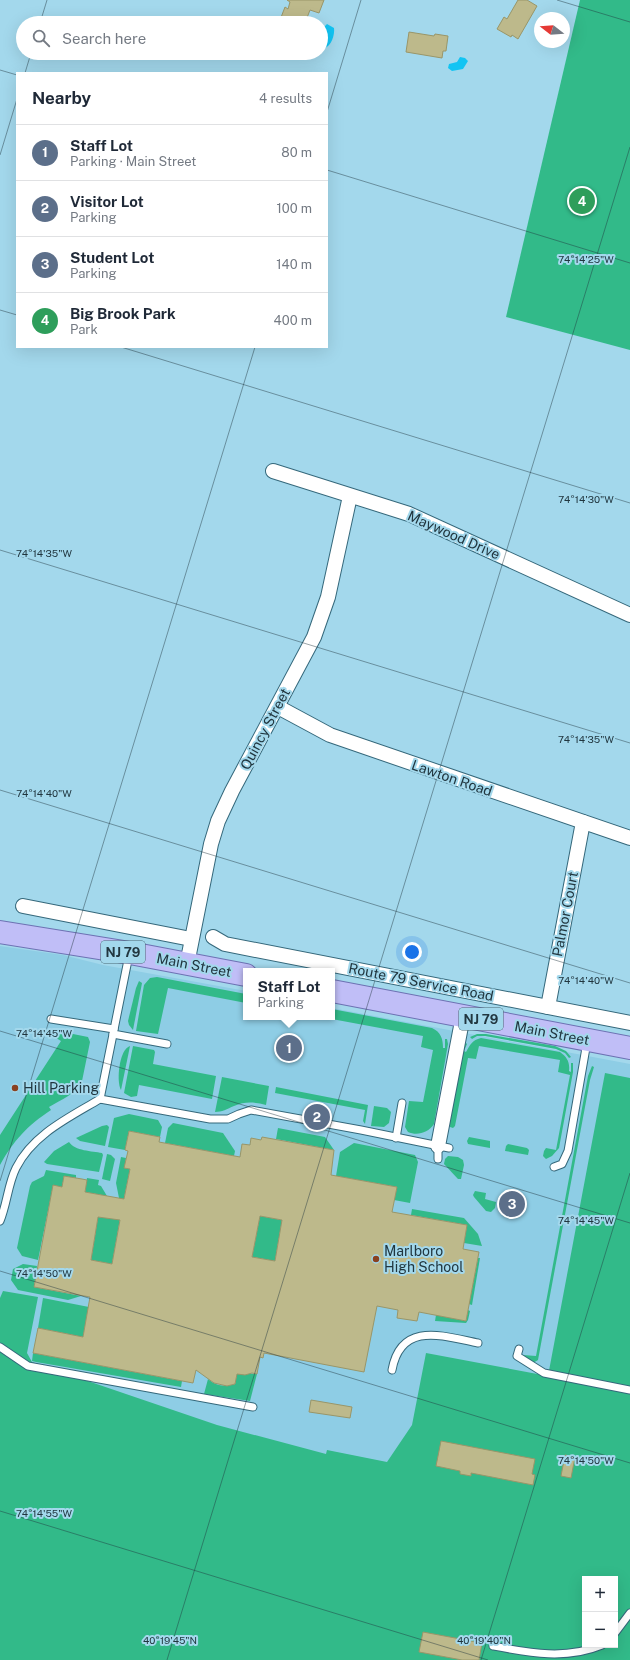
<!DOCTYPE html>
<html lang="en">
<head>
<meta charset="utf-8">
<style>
  :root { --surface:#fff; --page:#f2f2f3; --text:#1f2937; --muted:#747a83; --line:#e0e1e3; --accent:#894120 }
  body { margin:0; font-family:"Public Sans",sans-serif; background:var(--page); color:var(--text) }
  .controls { position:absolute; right:12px; bottom:12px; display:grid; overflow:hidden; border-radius:0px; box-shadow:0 4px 16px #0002 }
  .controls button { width:36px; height:36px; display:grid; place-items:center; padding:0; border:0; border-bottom:1px solid var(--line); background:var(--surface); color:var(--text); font:20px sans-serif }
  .compass { position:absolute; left:534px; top:12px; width:36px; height:36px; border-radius:50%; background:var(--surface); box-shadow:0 4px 16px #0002; rotate:287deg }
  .you { position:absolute; left:412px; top:952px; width:14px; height:14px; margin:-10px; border:3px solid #fff; border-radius:50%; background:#1a73e8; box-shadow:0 0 0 6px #1a73e833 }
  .badge { display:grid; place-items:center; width:26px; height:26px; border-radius:50%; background:var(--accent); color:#fff; font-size:13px; font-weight:700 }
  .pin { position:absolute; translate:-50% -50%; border:2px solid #fff; box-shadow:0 1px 4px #0006 }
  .popup { position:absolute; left:243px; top:968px; width:92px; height:52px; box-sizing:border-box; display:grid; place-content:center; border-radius:0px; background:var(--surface); filter:drop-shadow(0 1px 3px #0005); font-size:13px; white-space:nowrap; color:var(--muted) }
  .popup b { font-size:15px; color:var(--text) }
  .popup::after { content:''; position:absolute; left:50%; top:100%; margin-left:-8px; border:8px solid transparent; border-top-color:var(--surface) }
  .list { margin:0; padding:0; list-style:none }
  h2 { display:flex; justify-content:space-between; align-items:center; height:52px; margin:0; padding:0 16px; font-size:17px }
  h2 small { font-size:13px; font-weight:400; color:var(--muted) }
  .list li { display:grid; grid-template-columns:26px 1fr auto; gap:12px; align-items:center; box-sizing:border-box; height:56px; padding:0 16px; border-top:1px solid var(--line) }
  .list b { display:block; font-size:15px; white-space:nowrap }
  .list p { margin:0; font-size:13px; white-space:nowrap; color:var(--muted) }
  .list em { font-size:13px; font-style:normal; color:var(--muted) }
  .icon { flex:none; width:22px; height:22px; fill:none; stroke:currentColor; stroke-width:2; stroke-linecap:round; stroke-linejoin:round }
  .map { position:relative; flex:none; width:630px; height:1660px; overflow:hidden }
  .search { position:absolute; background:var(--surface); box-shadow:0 4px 16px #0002; left:16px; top:16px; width:312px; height:44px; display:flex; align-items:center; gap:10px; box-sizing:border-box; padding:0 14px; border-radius:22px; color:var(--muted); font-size:15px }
  .panel { position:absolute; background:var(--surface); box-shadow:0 4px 16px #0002; left:16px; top:72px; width:312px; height:276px; border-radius:0px }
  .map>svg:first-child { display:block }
  .built { fill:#8ecde5; fill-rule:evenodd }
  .green { fill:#32ba89; fill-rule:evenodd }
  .water { fill:#12c4f3 }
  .building { fill:#bdb98b; stroke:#999669; fill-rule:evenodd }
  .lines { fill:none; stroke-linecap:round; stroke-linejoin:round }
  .service-casing { stroke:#35687b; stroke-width:9 }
  .minor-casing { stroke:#35687b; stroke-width:16 }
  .primary-casing { stroke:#6d72b3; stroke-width:24 }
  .service { stroke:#fff; stroke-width:7 }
  .minor { stroke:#fff; stroke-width:14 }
  .primary { stroke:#c0bef7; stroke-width:22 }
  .ticks { fill:none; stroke:#21363f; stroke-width:1; stroke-opacity:0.45 }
  .poi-dot { fill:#894120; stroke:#a3d8ec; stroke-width:1.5 }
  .labels { text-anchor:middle; stroke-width:4; stroke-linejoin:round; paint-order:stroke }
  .shield { fill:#a3d8ec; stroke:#486773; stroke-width:1 }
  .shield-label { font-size:13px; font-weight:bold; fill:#21363f }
  .street-label { font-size:14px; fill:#21363f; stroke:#a3d8ec }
  .poi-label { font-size:14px; fill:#21363f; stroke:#a3d8ec; text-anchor:start }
  .ticks-label { font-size:10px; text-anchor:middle; fill:#21363f; stroke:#a3d8ec; stroke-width:4; stroke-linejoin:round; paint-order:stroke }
</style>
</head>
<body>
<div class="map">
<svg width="630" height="1660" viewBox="0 0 630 1660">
  <rect width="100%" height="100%" fill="#a3d8ec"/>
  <!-- built -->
  <path class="built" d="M0,946L63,955L103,965L246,991V1017H332V1008L630,1064V1660L0,1595ZM585,1579H615V1645H585Z"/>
  <!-- green -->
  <g class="green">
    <polygon points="580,0 630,0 630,350 506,317"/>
    <polygon points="157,977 246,994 246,1003 168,988 158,1034 136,1031 144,985 150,978"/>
    <polygon points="139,981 142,983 133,1030 129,1025 128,1021 136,988"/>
    <path d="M332,1009L432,1028C441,1032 443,1039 443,1048H445V1039H447L448,1044L434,1124C428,1133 417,1136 408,1132L405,1127L409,1101L423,1102L433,1050L421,1047L423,1036L321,1017H332Z"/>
    <path d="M53,1030L88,1037L90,1042L82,1081C75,1095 62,1099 49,1107L51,1110C27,1126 14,1140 0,1165V1135L61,1041L53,1036Z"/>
    <polygon points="477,1034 486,1034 555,1046 566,1051 571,1057 569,1058 565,1053 556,1049 485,1036 477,1036 472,1039 470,1037"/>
    <path d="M481,1038L560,1052C567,1057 570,1062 569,1071L571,1072V1063H573V1072L559,1148L552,1156L546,1159L543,1156L544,1151L546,1148L556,1150L570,1075L558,1072L560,1060L479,1046L476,1059L468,1058L455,1126L453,1128L450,1127L449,1125L464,1045L466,1043L467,1044L464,1051L466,1052C470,1045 472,1040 481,1038Z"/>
    <path d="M130,1046L121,1090C116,1082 119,1049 130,1046Z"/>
    <polygon points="133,1046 154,1050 155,1052 153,1064 216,1076 212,1099 139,1085 137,1096 131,1097 124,1093"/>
    <polygon points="592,1066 594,1067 590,1080 538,1360 533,1363 523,1355 536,1356 588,1076"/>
    <path d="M605,1073L630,1078V1660H0V1347L9,1348L0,1344V1298L3,1291L38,1297L27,1353L32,1362L217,1425L326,1454L327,1450L387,1462L412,1425L426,1353L548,1376ZM585,1579H615V1645H585Z"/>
    <path d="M222,1077L269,1086L266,1105C255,1102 245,1101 234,1106C227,1109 222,1112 215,1112Z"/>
    <polygon points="276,1087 368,1105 365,1124 363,1121 365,1110 275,1093"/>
    <polygon points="374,1106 387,1108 391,1112 389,1123 384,1127 371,1126"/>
    <polygon points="129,1114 158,1120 162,1127 160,1137 129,1131 125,1150 108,1147 114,1118"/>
    <polygon points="173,1123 223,1133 235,1151 234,1156 165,1143 168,1128"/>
    <polygon points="107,1125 109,1127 105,1146 80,1141 76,1138 102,1126"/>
    <polygon points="278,1128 325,1137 334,1150 276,1139"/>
    <polygon points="469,1137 490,1141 490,1148 468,1144 467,1141"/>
    <path d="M69,1142C75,1151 92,1151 102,1153L103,1155L99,1172L47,1164L44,1162L54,1151Z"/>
    <polygon points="354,1143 415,1155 418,1162 410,1203 394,1200 397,1187 336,1176 340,1152"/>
    <polygon points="508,1144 527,1148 529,1150 528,1155 505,1151 506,1146"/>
    <polygon points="107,1154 111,1155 115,1159 110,1181 102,1179"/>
    <polygon points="448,1156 458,1157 463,1160 464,1165 461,1179 458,1179 444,1164 445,1159"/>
    <polygon points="121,1157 126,1158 125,1168 130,1169 121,1213 117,1212 119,1198 116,1183"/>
    <polygon points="46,1170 76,1175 76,1178 64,1176 62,1187 53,1186 38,1260 22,1256 17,1248 30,1186 32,1182 44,1176"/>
    <polygon points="87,1178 99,1180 98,1185 101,1186 107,1196 85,1192"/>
    <polygon points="475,1191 486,1193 485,1199 496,1202 495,1208 491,1212 486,1211 474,1197 473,1195"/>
    <polygon points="412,1209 464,1218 478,1234 482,1246 464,1243 467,1225 411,1215"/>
    <polygon points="260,1216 282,1220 275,1261 252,1257"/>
    <polygon points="98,1217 120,1219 112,1264 91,1260"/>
    <polygon points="478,1258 480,1258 472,1305 469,1304"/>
    <polygon points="23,1264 37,1266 34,1287 81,1296 68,1300 18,1290 11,1280 13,1269"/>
    <polygon points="43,1298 89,1307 83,1337 38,1328"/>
    <polygon points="468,1310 470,1311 468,1320 466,1323 435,1321 436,1315 466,1321"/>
    <polygon points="33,1353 182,1381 181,1387 36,1362 32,1361"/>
    <path d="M237,1373L257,1374L250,1401L204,1394L208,1379C216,1386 224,1387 235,1384Z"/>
  </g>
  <!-- water -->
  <g class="water">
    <path d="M327,24L334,28C335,35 331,46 325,48L321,45V38L325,29L324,27Z"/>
    <polygon points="460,57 465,58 468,61 463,69 452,71 448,68 449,64 457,62"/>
  </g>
  <!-- building -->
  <g class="building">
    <polygon points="287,0 324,0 319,13 310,10 305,23 287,23 280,20 285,7 288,9 290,2"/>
    <polygon points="518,0 527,0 537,6 518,39 512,35 511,37 497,29 504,17 507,19"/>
    <polygon points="409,32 434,36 435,34 448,36 446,51 443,51 442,58 406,52"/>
    <path d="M129,1131L160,1137L159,1142L240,1157L242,1144L250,1145L251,1138L261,1140L262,1137L334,1150L331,1175L397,1187L392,1212L467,1225L463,1249L479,1252L466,1321L419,1312L417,1321L397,1318L398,1310L377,1306L364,1372L264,1353L263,1358L260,1357L257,1374L252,1373L245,1375L237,1374L235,1384L227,1386L214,1383L196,1370L193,1383L33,1353L38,1328L83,1337L90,1297L34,1287L53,1185L62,1187L64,1176L82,1179L87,1180L85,1192L124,1199L130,1169L124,1168L128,1151L125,1150ZM260,1216L282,1220L275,1261L252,1257ZM98,1217L120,1220L112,1264L91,1260Z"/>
    <polygon points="311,1400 352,1407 350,1418 309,1412"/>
    <polygon points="441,1441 535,1459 532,1474 535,1475 533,1485 471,1473 471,1476 460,1474 460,1471 436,1466"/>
    <polygon points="565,1455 575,1457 571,1478 561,1476"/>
    <polygon points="423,1632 482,1643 479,1660 462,1660 419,1652"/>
  </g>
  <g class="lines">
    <!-- service casing -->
    <g class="service-casing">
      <g id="service">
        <polyline points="51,1019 114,1029"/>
        <polyline points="113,1034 167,1044"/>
        <polyline points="100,1099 129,955"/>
        <polyline points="396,1138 402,1103"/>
        <polyline points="438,1159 438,1146"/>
        <polyline points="554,1167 562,1164 568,1151 587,1042"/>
        <path d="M0,1221C7,1204 8,1184 16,1168C33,1134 70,1117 100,1099L210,1119H228L239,1114L251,1110L361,1130L449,1148"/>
        <polyline points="0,1347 28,1366 253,1407"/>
        <polyline points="519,1349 517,1356 544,1373 630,1390"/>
        <path d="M392,1370C401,1321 443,1336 478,1343"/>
        <polyline points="615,1633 630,1613"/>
        <path d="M493,1646C530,1653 566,1660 602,1645"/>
      </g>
    </g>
    <!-- minor casing -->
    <g class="minor-casing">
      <g id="minor">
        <polyline points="273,471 409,514 630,615"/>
        <polyline points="278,707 330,735 630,838"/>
        <polyline points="23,906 191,939"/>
        <polyline points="213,937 225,944 630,1023"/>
        <polyline points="187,964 211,844 218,821 232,791 314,637 328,597 350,496"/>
        <polyline points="548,1007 583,822"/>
        <polyline points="438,1146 463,1016"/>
      </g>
    </g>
    <!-- primary casing -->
    <g class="primary-casing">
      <g id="primary">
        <polyline points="0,932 130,953 246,975"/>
        <polyline points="332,991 630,1048"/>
      </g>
    </g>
    <!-- service -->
    <use href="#service" class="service"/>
    <!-- minor -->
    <use href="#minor" class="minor"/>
    <!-- primary -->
    <use href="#primary" class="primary"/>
  </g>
  <!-- ticks -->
  <path class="ticks" d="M557,0L630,22M40,23L47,0M0,70L17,75M25,73L31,53M327,112L361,0M0,155L17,99M327,170L630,263M0,310L17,315M121,347L630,503M0,550L630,743M0,790L630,983M0,1031L630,1223M0,1181L255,347M0,1271L630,1463M0,1511L488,1660M167,1660L630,147M481,1660L630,1173"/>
  <!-- markers -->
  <g class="poi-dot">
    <circle cx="15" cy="1088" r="4"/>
    <circle cx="376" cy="1259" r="4"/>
  </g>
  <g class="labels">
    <!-- shield labels -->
    <g class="shield">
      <rect x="101" y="941" width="44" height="22" rx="3"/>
      <rect x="459" y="1008" width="44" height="22" rx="3"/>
    </g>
    <g class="shield-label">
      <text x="123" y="957">NJ 79</text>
      <text x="481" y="1024">NJ 79</text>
    </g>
    <!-- street labels -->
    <g class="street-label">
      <text transform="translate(454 535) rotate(24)" y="5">Maywood Drive</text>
      <text transform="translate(265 729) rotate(-62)" y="5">Quincy Street</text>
      <text transform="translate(452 778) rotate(19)" y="5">Lawton Road</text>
      <text transform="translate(565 914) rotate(-79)" y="5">Palmor Court</text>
      <text transform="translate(194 965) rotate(11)" y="5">Main Street</text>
      <text transform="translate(421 982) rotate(11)" y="5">Route 79 Service Road</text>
      <text transform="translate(552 1033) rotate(11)" y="5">Main Street</text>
    </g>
    <!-- poi labels -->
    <g class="poi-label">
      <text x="23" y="1093">Hill Parking</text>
      <text x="384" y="1256">Marlboro<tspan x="384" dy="16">High School</tspan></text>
    </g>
  </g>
  <g class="ticks-label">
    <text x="586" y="263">74°14'25"W</text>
    <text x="586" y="503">74°14'30"W</text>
    <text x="44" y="557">74°14'35"W</text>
    <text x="586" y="743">74°14'35"W</text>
    <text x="44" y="797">74°14'40"W</text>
    <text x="586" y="984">74°14'40"W</text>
    <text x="44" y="1037">74°14'45"W</text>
    <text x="586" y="1224">74°14'45"W</text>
    <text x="44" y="1277">74°14'50"W</text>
    <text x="586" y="1464">74°14'50"W</text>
    <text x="44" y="1517">74°14'55"W</text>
    <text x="170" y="1644">40°19'45"N</text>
    <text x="484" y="1644">40°19'40"N</text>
  </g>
</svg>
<div class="controls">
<button>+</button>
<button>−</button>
</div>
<svg class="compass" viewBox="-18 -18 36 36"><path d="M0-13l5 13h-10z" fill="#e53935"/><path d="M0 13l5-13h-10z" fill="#747a83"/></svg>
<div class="you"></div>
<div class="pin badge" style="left:289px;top:1048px;background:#5c6f8a">1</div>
<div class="popup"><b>Staff Lot</b>Parking</div>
<div class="pin badge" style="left:317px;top:1117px;background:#5c6f8a">2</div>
<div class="pin badge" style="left:512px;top:1204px;background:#5c6f8a">3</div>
<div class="pin badge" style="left:582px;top:201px;background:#2e9e5b">4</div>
<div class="search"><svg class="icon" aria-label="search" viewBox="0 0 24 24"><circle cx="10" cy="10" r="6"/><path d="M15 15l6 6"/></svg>Search here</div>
<section class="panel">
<h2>Nearby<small>4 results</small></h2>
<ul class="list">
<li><span class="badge" style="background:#5c6f8a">1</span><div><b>Staff Lot</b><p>Parking · Main Street</p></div><em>80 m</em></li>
<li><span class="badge" style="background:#5c6f8a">2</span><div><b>Visitor Lot</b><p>Parking</p></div><em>100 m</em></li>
<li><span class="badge" style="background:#5c6f8a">3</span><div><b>Student Lot</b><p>Parking</p></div><em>140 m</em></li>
<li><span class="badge" style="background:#2e9e5b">4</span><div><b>Big Brook Park</b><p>Park</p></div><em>400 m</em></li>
</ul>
</section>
</div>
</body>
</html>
